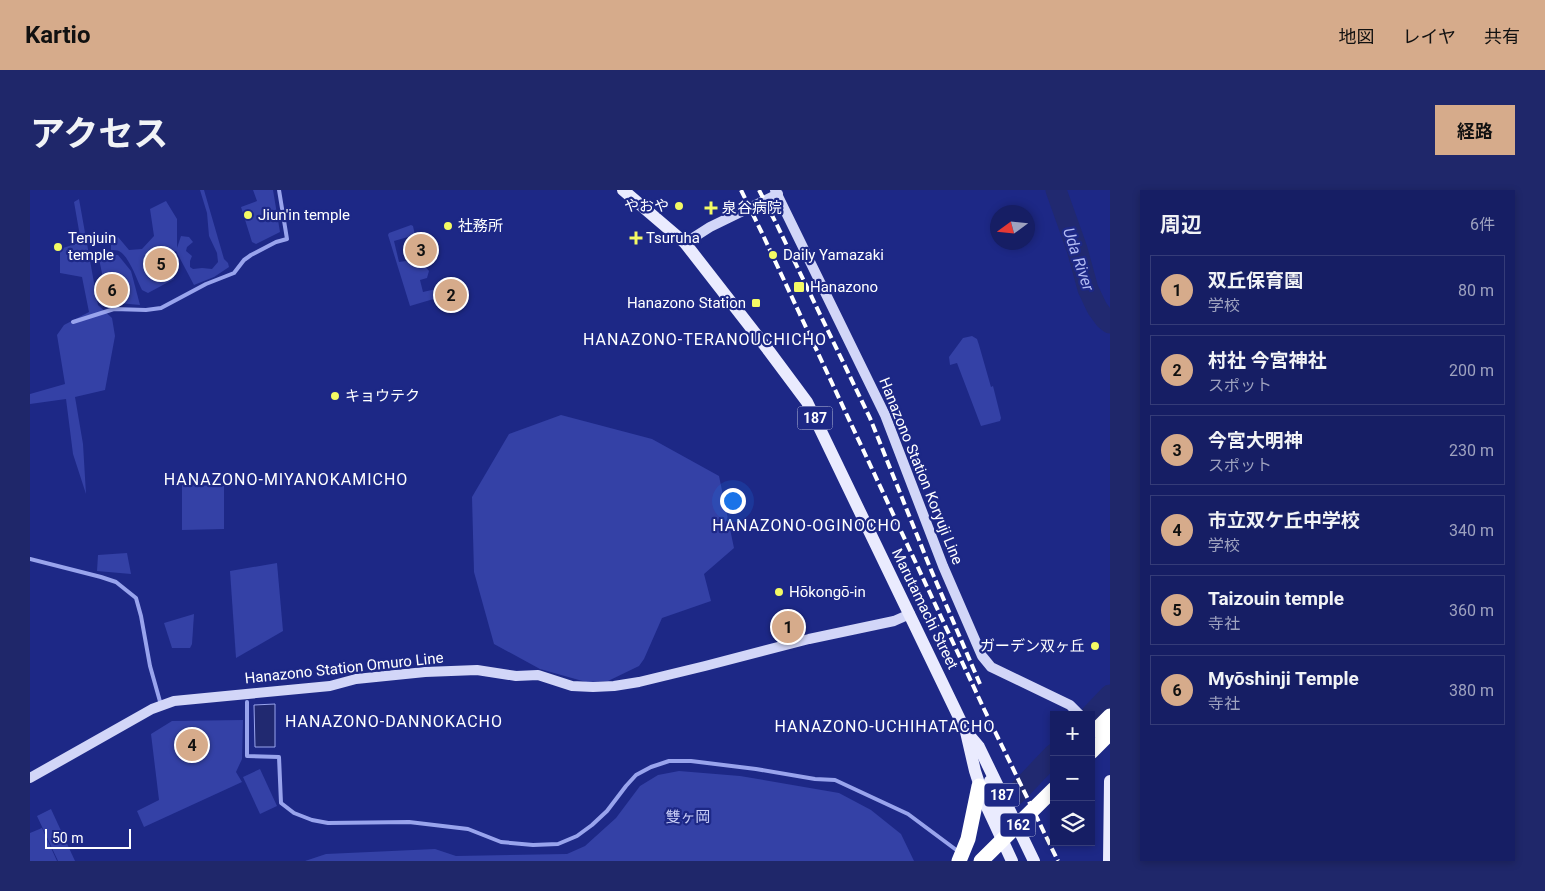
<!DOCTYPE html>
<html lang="ja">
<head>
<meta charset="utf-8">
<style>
  :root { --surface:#161e64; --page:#1f276a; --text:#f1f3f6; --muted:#9ea2bf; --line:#353c78; --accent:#d6ab8b }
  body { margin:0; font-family:Roboto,"Noto Sans JP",sans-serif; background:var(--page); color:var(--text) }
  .controls { position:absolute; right:15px; bottom:15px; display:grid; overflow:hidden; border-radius:0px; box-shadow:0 2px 8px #0003 }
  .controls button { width:45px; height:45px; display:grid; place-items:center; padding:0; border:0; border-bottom:1px solid var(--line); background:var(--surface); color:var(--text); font:25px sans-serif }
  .compass { position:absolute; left:960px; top:15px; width:45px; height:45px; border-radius:50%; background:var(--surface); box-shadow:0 2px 8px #0003; rotate:255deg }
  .scale { position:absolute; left:15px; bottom:12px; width:86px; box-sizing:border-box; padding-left:5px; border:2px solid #fff; border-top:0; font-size:14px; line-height:18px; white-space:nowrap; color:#fff; -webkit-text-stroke:4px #1d2886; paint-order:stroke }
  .you { position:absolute; left:702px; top:310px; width:18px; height:18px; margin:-12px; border:4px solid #fff; border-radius:50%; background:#1a73e8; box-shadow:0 0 0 8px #1a73e833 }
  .badge { display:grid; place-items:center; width:32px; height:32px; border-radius:50%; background:var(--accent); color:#111; font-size:16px; font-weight:700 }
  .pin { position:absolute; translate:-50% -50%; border:2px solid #fff; box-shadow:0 1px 5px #0006 }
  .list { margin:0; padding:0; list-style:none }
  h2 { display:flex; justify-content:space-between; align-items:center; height:65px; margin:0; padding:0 20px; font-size:21px }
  h2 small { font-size:16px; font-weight:400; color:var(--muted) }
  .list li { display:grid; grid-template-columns:32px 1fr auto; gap:15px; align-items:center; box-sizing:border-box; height:70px; margin:0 10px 10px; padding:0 10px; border:1px solid var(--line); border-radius:0px }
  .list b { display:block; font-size:19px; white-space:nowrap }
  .list p { margin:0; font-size:16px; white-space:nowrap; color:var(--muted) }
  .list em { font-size:16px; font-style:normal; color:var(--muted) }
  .icon { flex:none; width:28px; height:28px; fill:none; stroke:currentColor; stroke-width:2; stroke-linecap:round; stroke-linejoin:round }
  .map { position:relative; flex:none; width:1080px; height:671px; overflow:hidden; border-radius:0px }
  header { display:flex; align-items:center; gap:30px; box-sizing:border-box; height:70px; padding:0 25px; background:var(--accent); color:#111 }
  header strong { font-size:24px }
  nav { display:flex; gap:28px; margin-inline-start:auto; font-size:18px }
  .intro { display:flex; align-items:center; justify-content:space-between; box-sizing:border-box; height:120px; padding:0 30px }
  h1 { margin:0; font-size:35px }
  .button { padding:12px 22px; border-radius:0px; background:var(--accent); color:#111; font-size:18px; font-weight:700 }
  main { display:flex; gap:30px; padding:0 30px }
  aside { flex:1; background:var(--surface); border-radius:0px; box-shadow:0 2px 8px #0003 }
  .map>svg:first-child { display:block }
  .green { fill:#3441a6 }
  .water { fill:#212970; stroke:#99a4ed }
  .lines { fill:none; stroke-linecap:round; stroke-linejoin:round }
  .stream { stroke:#99a4ed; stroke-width:4 }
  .river { stroke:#212970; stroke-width:21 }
  .secondary { stroke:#d2d6f8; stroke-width:10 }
  .primary { stroke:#eaebfe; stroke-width:12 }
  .highway { stroke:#fff; stroke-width:15 }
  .rail { stroke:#fff; stroke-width:4; stroke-dasharray:9 4; stroke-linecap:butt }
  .poi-dot { fill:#f4fa64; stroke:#1d2886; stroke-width:2 }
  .labels { text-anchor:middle; stroke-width:4.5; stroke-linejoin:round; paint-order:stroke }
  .shield { fill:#1d2886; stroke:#bbbedb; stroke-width:1 }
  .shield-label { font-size:14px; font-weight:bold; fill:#fff }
  .poi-label { font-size:15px; fill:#fff; stroke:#1d2886; text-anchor:start }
  .street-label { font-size:15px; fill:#fff; stroke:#1d2886 }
  .park-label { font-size:15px; fill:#cbd0f8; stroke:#1d2886 }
  .water-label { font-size:16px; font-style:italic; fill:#b1baf2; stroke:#1d2886 }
  .neighbourhood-label { font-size:16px; letter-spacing:1px; fill:#fff; stroke:#1d2886 }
</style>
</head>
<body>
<header>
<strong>Kartio</strong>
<nav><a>地図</a><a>レイヤ</a><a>共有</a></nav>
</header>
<div class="intro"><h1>アクセス</h1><a class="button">経路</a></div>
<main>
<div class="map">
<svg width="1080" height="671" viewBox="0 0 1080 671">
  <rect width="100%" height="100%" fill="#1d2886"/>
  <!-- green -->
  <g class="green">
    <path d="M170,0H174L194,69L198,73L199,77L184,87L164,95L146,61L134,67L144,89L118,103L112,100C107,90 99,66 89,61C87,60 84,60 81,60V54L88,47L99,60L112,59L124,46L120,19L136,11L147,29V58L151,46L159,47L163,52L157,57L156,61L162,66L160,71V77L163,79L172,78L182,79L188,72L187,63L179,46L177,23Z"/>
    <polygon points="223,0 243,0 250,42 226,54 222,52 211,17 227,11"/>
    <polygon points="49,9 68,115 82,128 85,146 75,200 45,207 53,254 56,304 43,264 36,209 0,214 0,204 35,194 27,145 34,135 59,122 52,87 30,83 30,59 51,52 44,12"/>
    <polygon points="381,35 383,36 385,45 364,51 369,72 389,69 399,81 397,88 390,90 393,102 406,99 409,104 407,108 380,116 358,45 359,43"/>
    <polygon points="68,64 88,65 101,81 110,115 78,112"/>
    <polygon points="942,146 947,149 949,155 961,197 963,196 971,228 970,231 951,236 927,173 920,175 919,167 933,148"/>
    <polygon points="531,225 622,249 689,286 704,358 674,384 681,411 632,428 614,469 609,476 578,491 556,492 510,479 464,454 444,382 442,307 479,244"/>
    <polygon points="152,295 194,296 194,339 152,340"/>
    <polygon points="97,363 101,384 67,381 68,365"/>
    <polygon points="247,373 253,441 206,468 200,381"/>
    <polygon points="164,424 162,454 160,458 142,458 134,433"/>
    <polygon points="213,530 212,569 206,582 212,592 114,637 107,621 129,610 121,544 142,531"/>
    <polygon points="230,579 247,616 230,624 213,587"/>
    <polygon points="649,581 710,586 809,603 841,620 871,644 884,671 275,671 296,664 405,659 426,666 537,664 555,656 586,628 610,596 628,585"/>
    <polygon points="21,619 45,671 28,671 7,626"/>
    <polygon points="12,638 27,671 0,671 0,643"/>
  </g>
  <!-- water -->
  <polygon class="water" points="245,514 245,557 225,557 224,515"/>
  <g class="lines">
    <!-- stream -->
    <g class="stream">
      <polyline points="43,132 84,119 116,120 131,118 176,94 204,83 214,70 221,65 246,52 257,49 249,0"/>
      <polyline points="0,369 71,387 86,392 106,408 111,426 120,476 131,515"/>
      <polyline points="217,512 217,566 249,567 251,613 264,623 282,630 298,633 379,632 438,639 471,652 503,655 528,654 547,646 562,635 577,621 596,596 606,585 621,577 639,571 661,571 726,579 785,589 805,590 878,624 925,659"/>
    </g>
    <!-- river -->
    <g class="river">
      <polyline points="1026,0 1047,59 1058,99 1067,118 1075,129 1080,133"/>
      <polyline points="1061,525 1080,505"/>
      <polyline points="985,605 1024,564"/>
    </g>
    <!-- secondary -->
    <g class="secondary">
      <polyline points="745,0 855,225 913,376 952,466 961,477 1040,515 1050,525"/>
      <polyline points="655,53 680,37 748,4"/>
      <polyline points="0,588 122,519 144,511 300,496 326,489 395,482 447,480 486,486 508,485 542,496 563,497 584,496 609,492 675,476 779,449 864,431 880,424"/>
    </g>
    <!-- primary -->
    <g class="primary">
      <polyline points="593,0 655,53 739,161 777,212 936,542 945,581 956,615 982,671"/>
      <polyline points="938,544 949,557 1004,671"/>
      <polyline points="960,591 967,620 972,631"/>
      <polyline points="1079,671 1080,591"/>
    </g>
    <!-- highway -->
    <g class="highway">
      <polyline points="1066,540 1080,526"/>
      <polyline points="1061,562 1080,543"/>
      <polyline points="929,671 938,649 949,596"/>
      <polyline points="951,671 1024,599"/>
    </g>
    <!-- rail -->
    <g class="rail">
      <polyline points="711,0 732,43 954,519 1028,671"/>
      <polyline points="729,0 747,35 840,228 899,375 950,494"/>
    </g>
  </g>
  <!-- markers -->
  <g class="poi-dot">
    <circle cx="649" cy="16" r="5"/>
    <path d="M678.5 10.5h5v5h5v5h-5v5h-5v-5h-5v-5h5z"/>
    <circle cx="218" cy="25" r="5"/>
    <circle cx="418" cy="36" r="5"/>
    <path d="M603.5 40.5h5v5h5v5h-5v5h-5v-5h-5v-5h5z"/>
    <circle cx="28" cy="57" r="5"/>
    <circle cx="743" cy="65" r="5"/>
    <rect x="763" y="91" width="12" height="12" rx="2.5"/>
    <rect x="721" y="108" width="10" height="10" rx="2.5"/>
    <circle cx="305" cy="206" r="5"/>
    <circle cx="749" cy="402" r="5"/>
    <circle cx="1065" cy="456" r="5"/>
  </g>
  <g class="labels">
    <!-- shield labels -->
    <g class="shield">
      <rect x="767.5" y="216.5" width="35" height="23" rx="4"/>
      <rect x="954.5" y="593.5" width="35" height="23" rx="4"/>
      <rect x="970.5" y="623.5" width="35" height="23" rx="4"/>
    </g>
    <g class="shield-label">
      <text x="785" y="233">187</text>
      <text x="972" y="610">187</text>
      <text x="988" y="640">162</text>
    </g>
    <!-- poi labels -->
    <g class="poi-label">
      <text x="639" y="21" text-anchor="end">やおや</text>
      <text x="692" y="23">泉谷病院</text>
      <text x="228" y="30">Jiun'in temple</text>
      <text x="428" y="41">社務所</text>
      <text x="38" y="53">Tenjuin<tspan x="38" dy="17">temple</tspan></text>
      <text x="616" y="53">Tsuruha</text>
      <text x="753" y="70">Daily Yamazaki</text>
      <text x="780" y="102">Hanazono</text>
      <text x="716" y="118" text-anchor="end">Hanazono Station</text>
      <text x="315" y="211">キョウテク</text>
      <text x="759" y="407">Hōkongō-in</text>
      <text x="1055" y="461" text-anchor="end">ガーデン双ヶ丘</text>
    </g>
    <!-- street labels -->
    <g class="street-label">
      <text transform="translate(891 281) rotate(68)" y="5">Hanazono Station Koryuji Line</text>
      <text transform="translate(895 419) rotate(64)" y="5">Marutamachi Street</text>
      <text transform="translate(314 478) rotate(-6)" y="5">Hanazono Station Omuro Line</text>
    </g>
    <!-- park labels -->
    <g class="park-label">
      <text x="658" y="632">雙ヶ岡</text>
    </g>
    <!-- water labels -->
    <g class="water-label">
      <text transform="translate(1049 69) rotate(71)" y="6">Uda River</text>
    </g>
    <!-- neighbourhood labels -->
    <g class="neighbourhood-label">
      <text x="675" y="155">HANAZONO-TERANOUCHICHO</text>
      <text x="256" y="295">HANAZONO-MIYANOKAMICHO</text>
      <text x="777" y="341">HANAZONO-OGINOCHO</text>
      <text x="364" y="537">HANAZONO-DANNOKACHO</text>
      <text x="855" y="542">HANAZONO-UCHIHATACHO</text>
    </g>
  </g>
</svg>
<div class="controls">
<button>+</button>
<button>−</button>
<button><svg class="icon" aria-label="layers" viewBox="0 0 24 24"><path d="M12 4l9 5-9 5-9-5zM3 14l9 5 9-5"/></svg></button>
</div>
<svg class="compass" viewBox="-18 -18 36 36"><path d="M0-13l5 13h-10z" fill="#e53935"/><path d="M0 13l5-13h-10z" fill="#9ea2bf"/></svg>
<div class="scale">50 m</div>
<div class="you"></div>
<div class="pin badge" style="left:758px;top:437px">1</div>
<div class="pin badge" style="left:421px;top:105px">2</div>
<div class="pin badge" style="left:391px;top:60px">3</div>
<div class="pin badge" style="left:162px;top:555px">4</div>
<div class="pin badge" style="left:131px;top:74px">5</div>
<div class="pin badge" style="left:82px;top:100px">6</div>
</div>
<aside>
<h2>周辺<small>6件</small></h2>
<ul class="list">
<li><span class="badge">1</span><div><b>双丘保育園</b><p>学校</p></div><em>80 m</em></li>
<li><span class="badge">2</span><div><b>村社 今宮神社</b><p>スポット</p></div><em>200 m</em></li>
<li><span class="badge">3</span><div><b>今宮大明神</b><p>スポット</p></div><em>230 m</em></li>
<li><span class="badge">4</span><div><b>市立双ケ丘中学校</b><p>学校</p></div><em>340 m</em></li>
<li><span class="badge">5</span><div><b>Taizouin temple</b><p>寺社</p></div><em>360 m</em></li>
<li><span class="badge">6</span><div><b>Myōshinji Temple</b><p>寺社</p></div><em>380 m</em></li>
</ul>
</aside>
</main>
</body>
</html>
